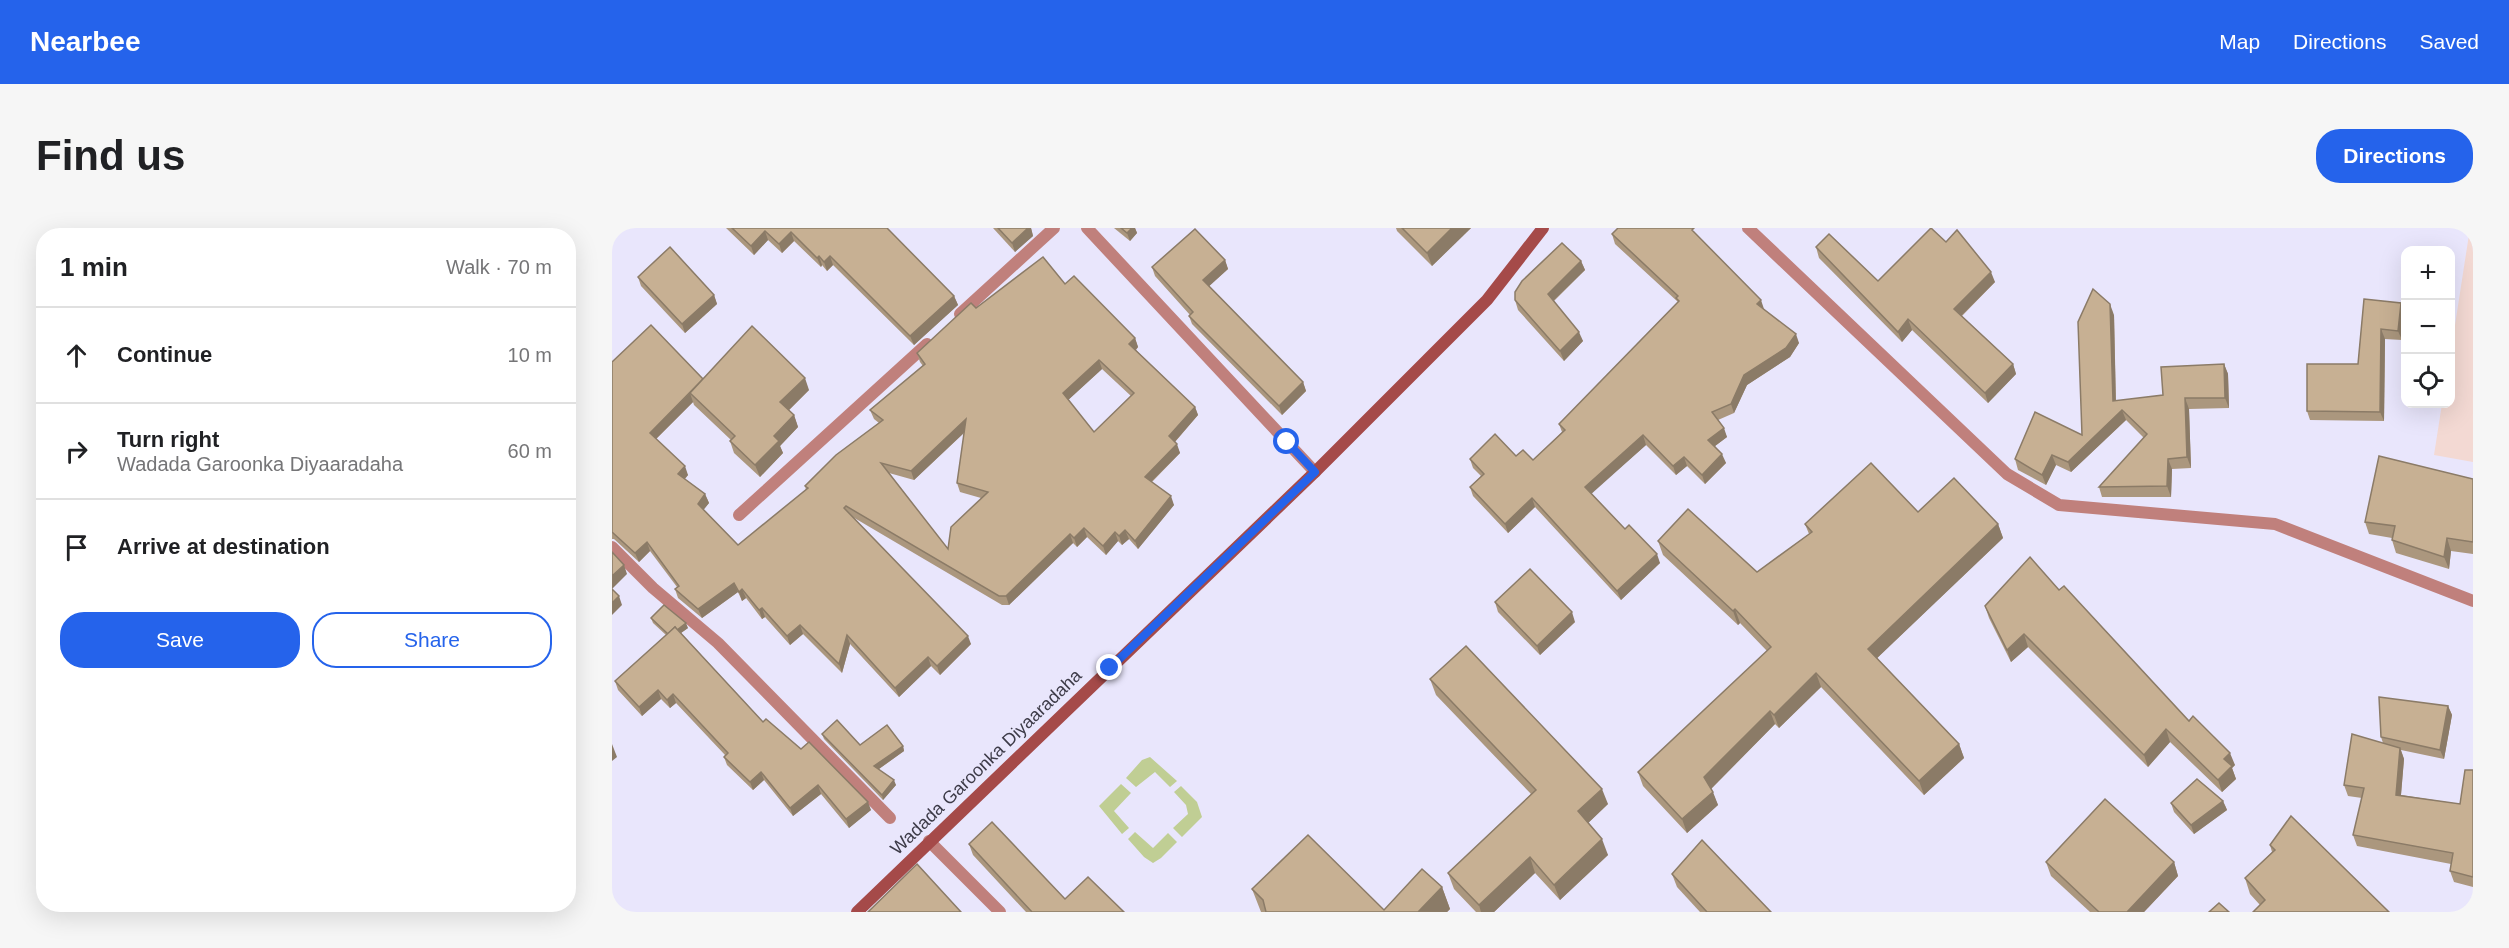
<!DOCTYPE html>
<html lang="en">
<head>
<meta charset="utf-8">
<style>
  :root { --surface:#fff; --page:#f6f6f6; --text:#202124; --muted:#757577; --line:#e0e0e0; --accent:#2563eb }
  body { margin:0; font-family:Helvetica,sans-serif; background:var(--page); color:var(--text) }
  .controls { position:absolute; right:18px; top:18px; display:grid; overflow:hidden; border-radius:12px; box-shadow:0 6px 24px #0002 }
  .controls button { width:54px; height:54px; display:grid; place-items:center; padding:0; border:0; border-bottom:2px solid var(--line); background:var(--surface); color:var(--text); font:30px sans-serif }
  .stop { position:absolute; width:18px; height:18px; margin:-14px; border:4px solid #2563eb; border-radius:50%; background:#fff }
  .stop.end { background:#2563eb; border-color:#fff; box-shadow:0 2px 6px #0008 }
  .list { margin:0; padding:0; list-style:none }
  h2 { display:flex; justify-content:space-between; align-items:center; height:78px; margin:0; padding:0 24px; font-size:26px }
  h2 small { font-size:20px; font-weight:400; color:var(--muted) }
  .list li { display:grid; grid-template-columns:39px 1fr auto; gap:18px; align-items:center; box-sizing:border-box; height:96px; padding:0 24px; border-top:2px solid var(--line) }
  .list b { display:block; font-size:22px; white-space:nowrap }
  .list p { margin:0; font-size:20px; white-space:nowrap; color:var(--muted) }
  .list em { font-size:20px; font-style:normal; color:var(--muted) }
  .actions { display:flex; gap:12px; padding:18px 24px }
  .actions a { flex:1; padding:14px 0; border:2px solid var(--accent); border-radius:24px; text-align:center; font-size:21px; color:var(--accent) }
  .actions .main { background:var(--accent); color:#fff }
  .icon { flex:none; width:33px; height:33px; fill:none; stroke:currentColor; stroke-width:2; stroke-linecap:round; stroke-linejoin:round }
  .map { position:relative; flex:none; width:1861px; height:684px; overflow:hidden; border-radius:24px }
  header { display:flex; align-items:center; gap:36px; box-sizing:border-box; height:84px; padding:0 30px; background:var(--accent); color:#fff }
  header strong { font-size:28px }
  nav { display:flex; gap:33px; margin-inline-start:auto; font-size:21px }
  .intro { display:flex; align-items:center; justify-content:space-between; box-sizing:border-box; height:144px; padding:0 36px }
  h1 { margin:0; font-size:42px }
  .button { padding:15px 27px; border-radius:24px; background:var(--accent); color:#fff; font-size:21px; font-weight:700 }
  main { display:flex; gap:36px; padding:0 36px }
  aside { flex:1; background:var(--surface); border-radius:24px; box-shadow:0 6px 24px #0002 }
  .map>svg:first-child { display:block }
  .industrial { fill:#f3d9d3 }
  .green { fill:#c0ce94 }
  .lines { fill:none; stroke-linecap:round; stroke-linejoin:round }
  .street { stroke:#c0807c; stroke-width:12 }
  .secondary { stroke:#a54a49; stroke-width:12 }
  .wall { fill:#ab977e; fill-rule:evenodd }
  .shaded-wall { fill:#8b7b67 }
  .building { fill:#c7b093; stroke:#8b7b67; stroke-width:1.5; fill-rule:evenodd }
  .route { stroke:#2563eb; stroke-width:8 }
  .labels { text-anchor:middle; stroke-width:5; stroke-linejoin:round; paint-order:stroke }
  .street-label { font-size:18px; fill:#3d3b48; stroke:#e9e6fc }
</style>
</head>
<body>
<header>
<strong>Nearbee</strong>
<nav><a>Map</a><a>Directions</a><a>Saved</a></nav>
</header>
<div class="intro"><h1>Find us</h1><a class="button">Directions</a></div>
<main>
<aside>
<h2>1 min<small>Walk · 70 m</small></h2>
<ul class="list">
<li><svg class="icon" aria-label="ahead" viewBox="0 0 24 24"><path d="M12 20V5M6 11l6-6 6 6"/></svg><div><b>Continue</b></div><em>10 m</em></li>
<li><svg class="icon" aria-label="right" viewBox="0 0 24 24"><path d="M7 20v-9h11M14 6l5 5-5 5"/></svg><div><b>Turn right</b><p>Wadada Garoonka Diyaaradaha</p></div><em>60 m</em></li>
<li><svg class="icon" aria-label="arrive" viewBox="0 0 24 24"><path d="M6 21V4h12l-3 4 3 4H6"/></svg><div><b>Arrive at destination</b></div></li>
</ul>
<div class="actions"><a class="main">Save</a><a>Share</a></div>
</aside>
<div class="map">
<svg width="1861" height="684" viewBox="0 0 1861 684">
  <rect width="100%" height="100%" fill="#e9e6fc"/>
  <!-- industrial -->
  <polygon class="industrial" points="1858,0 1861,0 1861,234 1822,227 1830,176 1838,176 1839,123"/>
  <!-- green -->
  <g class="green">
    <polygon points="538,529 565,553 558,559 543,544 524,559 514,550 530,532"/>
    <polygon points="509,556 519,565 502,583 517,600 510,606 487,578"/>
    <polygon points="569,558 585,574 590,589 570,609 561,600 576,586 574,577 562,564"/>
    <polygon points="523,604 541,620 556,605 565,614 549,630 541,635 532,629 516,611"/>
  </g>
  <g class="lines">
    <!-- street -->
    <g class="street">
      <polyline points="475,0 703,244"/>
      <polyline points="1136,0 1395,246 1447,277 1663,296 1861,373"/>
      <polyline points="348,86 442,0"/>
      <polyline points="127,287 315,116"/>
      <polyline points="0,319 41,360 106,415 278,590"/>
      <polyline points="317,613 388,684"/>
    </g>
    <!-- secondary -->
    <polyline class="secondary" points="245,684 703,244 875,72 931,0"/>
  </g>
  <!-- wall -->
  <g class="wall">
    <polygon points="114,0 275,0 342,68 346,77 302,117 221,37 215,43 210,37 209,39 182,13 170,25 156,12 142,27"/>
    <polygon points="381,0 419,0 421,8 403,24"/>
    <polygon points="502,0 523,0 525,5 518,13"/>
    <polygon points="784,0 859,0 820,38 785,3"/>
    <polygon points="1000,6 1084,7 1152,81 1187,115 1178,129 1135,157 1122,185 1106,192 1115,209 1103,218 1114,235 1093,256 1075,238 1064,247 1034,217 979,265 1013,301 1048,335 1009,372 923,279 896,305 861,268 858,259 869,248 861,240 858,231 904,228 921,232 950,204 947,196 1066,74 1003,16"/>
    <polygon points="1334,14 1383,54 1350,88 1401,136 1404,146 1376,175 1300,102 1290,114 1207,30 1204,19 1266,53"/>
    <polygon points="613,32 616,41 597,58 691,154 694,163 670,187 580,96 577,88 578,87 543,48 540,39"/>
    <polygon points="969,33 973,42 942,73 971,113 952,133 906,82 903,72"/>
    <polygon points="26,49 102,67 105,76 73,105 29,58"/>
    <path d="M453,56L523,110L526,119L524,122L583,179L586,187L563,214L568,225L540,254L562,277L526,321L517,311L510,317L506,313L494,327L475,309L465,319L461,315L397,377H390L239,288L359,416L328,447L319,438L287,469L238,416L230,445L191,406L178,417L153,389L150,391L134,370L130,373L126,364L90,390L66,370L63,361L65,359L38,323L27,334L2,311H0V134L91,151L197,162L177,182L182,187L186,199L168,218L171,225L148,249L122,225L118,213L119,212L82,177L81,174L44,211L76,247L73,251L93,266L97,275L91,282L126,317L194,262L193,258L267,195L262,191L258,182L311,138L308,134L305,125L364,80ZM490,141L519,168L482,204L456,172ZM352,205L345,255L348,264L369,270L336,321L277,245L302,252Z"/>
    <polygon points="1752,71 1789,75 1793,85 1790,112 1773,111 1772,193 1698,192 1695,183 1746,136"/>
    <polygon points="1502,87 1504,173 1551,167 1612,136 1616,146 1617,180 1577,181 1579,240 1560,241 1559,269 1490,269 1487,259 1532,210 1514,192 1459,244 1444,237 1434,257 1406,242 1403,231 1470,207"/>
    <polygon points="1861,251 1861,326 1839,323 1837,341 1784,325 1780,312 1780,310 1757,306 1753,294"/>
    <polygon points="1306,284 1386,296 1391,310 1265,430 1347,516 1352,530 1312,567 1209,459 1167,500 1163,496 1099,561 1106,577 1075,605 1031,558 1026,544 1155,423 1128,395 1126,397 1051,327 1046,313 1145,344 1197,306 1193,296"/>
    <polygon points="1447,362 1577,493 1623,537 1620,540 1624,551 1610,564 1558,514 1536,539 1416,419 1399,434 1377,390 1373,378"/>
    <polygon points="883,374 963,394 928,427 886,384"/>
    <polygon points="39,390 76,400 69,405 151,494 259,582 237,600 209,566 181,588 152,552 141,562 115,537 112,529 113,527 64,475 58,480 49,471 30,488 6,462 3,453 54,407 41,395"/>
    <polygon points="818,451 996,576 976,595 996,627 948,672 923,645 882,684 864,684 842,661 836,645 919,566 824,467"/>
    <polygon points="1836,478 1840,487 1832,531 1789,522 1792,531 1789,567 1848,576 1861,542 1861,659 1842,654 1838,643 1839,636 1745,618 1741,607 1750,570 1736,568 1732,557 1771,515 1769,509"/>
    <polygon points="210,506 248,517 291,518 292,523 267,541 284,557 271,572 212,511"/>
    <polygon points="1611,573 1615,582 1582,606 1562,584 1559,575"/>
    <polygon points="357,616 453,671 512,684 414,684 361,627"/>
    <polygon points="1658,617 1777,684 1648,677 1638,666 1633,650 1660,624"/>
    <polygon points="1434,634 1562,634 1566,648 1532,684 1478,684 1439,648"/>
    <polygon points="1060,646 1159,684 1088,684 1065,659"/>
    <polygon points="830,659 838,681 835,684 649,684 640,661 772,682"/>
  </g>
  <!-- shaded-wall -->
  <g class="shaded-wall">
    <polygon points="416,0 419,0 421,8 403,24 400,15"/>
    <polygon points="520,0 523,0 525,5 518,13 515,5"/>
    <polygon points="840,0 859,0 820,38 815,25"/>
    <polygon points="153,3 156,12 142,27 139,18"/>
    <polygon points="179,4 182,13 170,25 167,16"/>
    <polygon points="207,28 210,37 209,39 205,30"/>
    <polygon points="218,28 221,37 215,43 212,34"/>
    <polygon points="613,32 616,41 594,61 591,52"/>
    <polygon points="969,33 973,42 939,75 936,66"/>
    <polygon points="1379,44 1383,54 1346,91 1342,81"/>
    <polygon points="102,67 105,76 73,105 70,96"/>
    <polygon points="342,68 346,77 302,117 298,108"/>
    <polygon points="1149,72 1152,81 1145,76"/>
    <polygon points="1789,75 1793,85 1790,112 1786,103"/>
    <polygon points="1498,76 1502,87 1504,184 1501,173"/>
    <polygon points="1296,91 1300,102 1290,114 1286,104"/>
    <polygon points="1769,101 1773,111 1772,193 1768,184"/>
    <polygon points="967,104 971,113 952,133 948,123"/>
    <polygon points="1184,106 1187,115 1178,129 1135,157 1122,185 1119,176 1132,147"/>
    <polygon points="523,110 526,119 521,125 517,116"/>
    <polygon points="487,132 490,141 454,174 451,165"/>
    <polygon points="1401,136 1404,146 1376,175 1373,165"/>
    <polygon points="1612,136 1616,146 1617,180 1613,170"/>
    <polygon points="193,150 197,162 173,186 168,174"/>
    <polygon points="91,152 78,165 81,174 41,214 38,205"/>
    <polygon points="691,154 694,163 670,187 667,178"/>
    <polygon points="1573,170 1577,181 1579,240 1575,229"/>
    <polygon points="583,179 586,187 560,217 557,208"/>
    <polygon points="1510,182 1514,192 1459,244 1456,234"/>
    <polygon points="182,187 186,199 168,218 171,225 148,249 143,237 162,208"/>
    <polygon points="354,191 357,200 302,252 299,243"/>
    <polygon points="1112,200 1115,209 1099,221 1096,212"/>
    <polygon points="1031,207 1034,217 977,268 973,259"/>
    <polygon points="565,216 568,225 536,257 533,249"/>
    <polygon points="1110,226 1114,235 1093,256 1090,247"/>
    <polygon points="1440,227 1444,237 1434,257 1430,247"/>
    <polygon points="1072,229 1075,238 1064,247 1061,238"/>
    <polygon points="1556,231 1560,241 1559,269 1555,258"/>
    <polygon points="73,238 76,247 69,255 66,246"/>
    <polygon points="93,266 97,275 89,285 86,276"/>
    <polygon points="559,268 562,277 526,321 523,313"/>
    <polygon points="920,270 923,279 896,305 893,296"/>
    <polygon points="1386,296 1391,310 1261,434 1256,421"/>
    <polygon points="472,300 475,309 465,319 462,310"/>
    <polygon points="513,302 517,311 510,317 507,308"/>
    <polygon points="503,304 506,313 494,327 491,318"/>
    <polygon points="458,306 461,315 397,377 394,368"/>
    <polygon points="1835,310 1839,323 1837,341 1832,329"/>
    <polygon points="35,314 38,323 27,334 23,325"/>
    <polygon points="1045,326 1048,335 1009,372 1005,363"/>
    <polygon points="12,337 15,346 0,361 0,348"/>
    <polygon points="122,355 126,364 90,390 86,381"/>
    <polygon points="130,361 134,370 130,373 127,364"/>
    <polygon points="7,368 10,377 0,387 0,375"/>
    <polygon points="150,380 153,389 150,391 147,382"/>
    <polygon points="1123,381 1128,395 1126,397 1121,383"/>
    <polygon points="960,384 963,394 928,427 925,418"/>
    <polygon points="74,395 76,400 59,412 57,408"/>
    <polygon points="188,397 191,406 178,417 175,408"/>
    <polygon points="1412,406 1416,419 1399,434 1395,422"/>
    <polygon points="235,407 238,416 230,445 227,436"/>
    <polygon points="356,408 359,416 328,447 325,438"/>
    <polygon points="316,429 319,438 287,469 283,460"/>
    <polygon points="1204,445 1209,459 1167,500 1162,487"/>
    <polygon points="46,462 49,471 30,488 27,479"/>
    <polygon points="61,466 64,475 58,480 55,472"/>
    <polygon points="1836,478 1840,487 1832,531 1828,522"/>
    <polygon points="1158,483 1163,496 1097,563 1092,549"/>
    <polygon points="1554,501 1558,514 1536,539 1532,527"/>
    <polygon points="0,516 5,529 0,533"/>
    <polygon points="1347,516 1352,530 1312,567 1307,553"/>
    <polygon points="291,518 292,523 264,543 262,538"/>
    <polygon points="1788,520 1792,531 1788,578 1784,567"/>
    <polygon points="1618,525 1623,537 1620,540 1624,551 1610,564 1606,552 1612,531"/>
    <polygon points="149,544 152,552 141,562 138,554"/>
    <polygon points="282,552 284,557 271,572 270,567"/>
    <polygon points="206,557 209,566 181,588 178,580"/>
    <polygon points="990,561 996,576 972,599 966,583"/>
    <polygon points="1101,564 1106,577 1075,605 1070,591"/>
    <polygon points="1611,573 1615,582 1582,606 1579,597"/>
    <polygon points="256,574 259,582 237,600 234,591"/>
    <polygon points="990,611 996,627 948,672 942,657"/>
    <polygon points="918,629 923,645 882,684 869,684 867,677"/>
    <polygon points="1562,634 1566,648 1532,684 1515,684"/>
    <polygon points="830,659 838,681 835,684 806,684"/>
  </g>
  <!-- building -->
  <g class="building">
    <polygon points="120,0 275,0 342,68 298,108 218,28 212,34 207,28 205,30 179,4 167,16 153,3 139,18"/>
    <polygon points="386,0 416,0 400,15"/>
    <polygon points="509,0 520,0 515,5"/>
    <polygon points="790,0 840,0 815,25"/>
    <polygon points="1006,0 1082,0 1080,2 1149,72 1145,76 1184,106 1174,120 1132,147 1119,176 1100,184 1112,200 1096,212 1110,226 1090,247 1072,229 1061,238 1031,207 973,259 1013,301 1017,297 1045,326 1005,363 920,270 893,296 858,259 872,246 858,231 883,206 904,228 911,222 921,232 953,202 947,196 1067,73 1064,70 1066,68 1000,6"/>
    <polygon points="1319,0 1334,14 1345,2 1379,44 1342,81 1401,136 1373,165 1296,91 1286,104 1204,19 1217,6 1266,53"/>
    <polygon points="583,1 613,32 591,52 691,154 667,178 577,88 581,84 540,39"/>
    <polygon points="950,15 969,33 936,66 967,104 948,123 903,72 903,64 910,53"/>
    <polygon points="58,19 102,67 70,96 26,49"/>
    <path d="M431,29L453,56L462,48L523,110L517,116L583,179L557,208L565,216L533,249L559,268L523,313L513,302L507,308L503,304L491,318L472,300L462,310L458,306L394,368H387L234,278L232,280L356,408L325,438L316,429L283,460L235,407L227,436L188,397L175,408L150,380L147,382L130,361L127,364L122,355L86,381L63,361L67,358L35,314L23,325L0,304V134L39,97L91,151L38,205L73,238L66,246L93,266L86,276L126,317L196,260L193,258L224,227L271,192L258,182L313,136L305,125L359,75L364,80ZM487,132L522,165L482,204L451,165ZM354,191L345,255L376,264L339,299L336,321L269,235L299,243Z"/>
    <polygon points="1481,61 1498,76 1501,173 1551,167 1549,139 1612,136 1613,170 1573,170 1575,229 1556,231 1555,258 1487,259 1535,206 1510,182 1456,234 1440,227 1430,247 1403,231 1423,184 1470,207 1466,94"/>
    <polygon points="1752,71 1789,75 1786,103 1769,101 1768,184 1695,183 1695,136 1746,136"/>
    <polygon points="140,98 193,150 168,174 182,187 162,208 167,213 143,237 118,213 123,208 78,165"/>
    <polygon points="1767,228 1861,251 1861,314 1835,310 1832,329 1780,312 1783,298 1753,294"/>
    <polygon points="1259,235 1306,284 1342,250 1386,296 1256,421 1347,516 1307,553 1204,445 1162,487 1158,483 1092,549 1101,564 1070,591 1026,544 1159,419 1123,381 1121,383 1046,313 1076,281 1145,344 1200,304 1193,296"/>
    <polygon points="0,324 12,337 0,348"/>
    <polygon points="1418,329 1447,362 1452,358 1577,493 1581,488 1618,525 1612,531 1620,538 1606,552 1554,501 1532,527 1412,406 1395,422 1373,378"/>
    <polygon points="918,341 960,384 925,418 883,374"/>
    <polygon points="0,361 7,368 0,375"/>
    <polygon points="52,377 74,395 65,402 63,399 56,406 39,390"/>
    <polygon points="63,399 151,494 154,491 189,521 197,514 256,574 234,591 206,557 178,580 149,544 138,554 112,529 116,525 61,466 55,472 46,462 27,479 3,453"/>
    <polygon points="854,418 990,561 966,583 990,611 942,657 918,629 867,677 836,645 924,562 818,451"/>
    <polygon points="1767,469 1836,478 1828,522 1769,509"/>
    <polygon points="225,492 248,517 275,497 291,518 262,538 282,552 270,567 210,506"/>
    <polygon points="1740,506 1788,520 1784,567 1848,576 1853,542 1861,542 1861,649 1838,643 1841,625 1741,607 1752,560 1732,557"/>
    <polygon points="1585,551 1611,573 1579,597 1559,575"/>
    <polygon points="1493,571 1562,634 1515,684 1487,684 1434,634"/>
    <polygon points="1679,588 1777,684 1641,684 1653,672 1633,650 1663,622 1658,617"/>
    <polygon points="380,594 453,671 476,649 512,684 420,684 357,616"/>
    <polygon points="696,607 772,682 810,641 830,659 806,684 654,684 651,672 640,661"/>
    <polygon points="1090,612 1159,684 1095,684 1060,646"/>
    <polygon points="305,636 349,684 256,684"/>
    <polygon points="1607,675 1617,684 1597,684"/>
  </g>
  <g class="lines">
    <!-- route -->
    <polyline class="route" points="498,440 703,244 675,214"/>
  </g>
  <g class="labels">
    <!-- street labels -->
    <g class="street-label">
      <text transform="translate(374 534) rotate(-44)" y="6">Wadada Garoonka Diyaaradaha</text>
    </g>
  </g>
</svg>
<div class="controls">
<button>+</button>
<button>−</button>
<button><svg class="icon" aria-label="locate" viewBox="0 0 24 24"><circle cx="12" cy="12" r="6"/><path d="M12 2v4M12 18v4M2 12h4M18 12h4"/></svg></button>
</div>
<div class="stop" style="left:675px;top:214px"></div>
<div class="stop end" style="left:498px;top:440px"></div>
</div>
</main>
</body>
</html>
